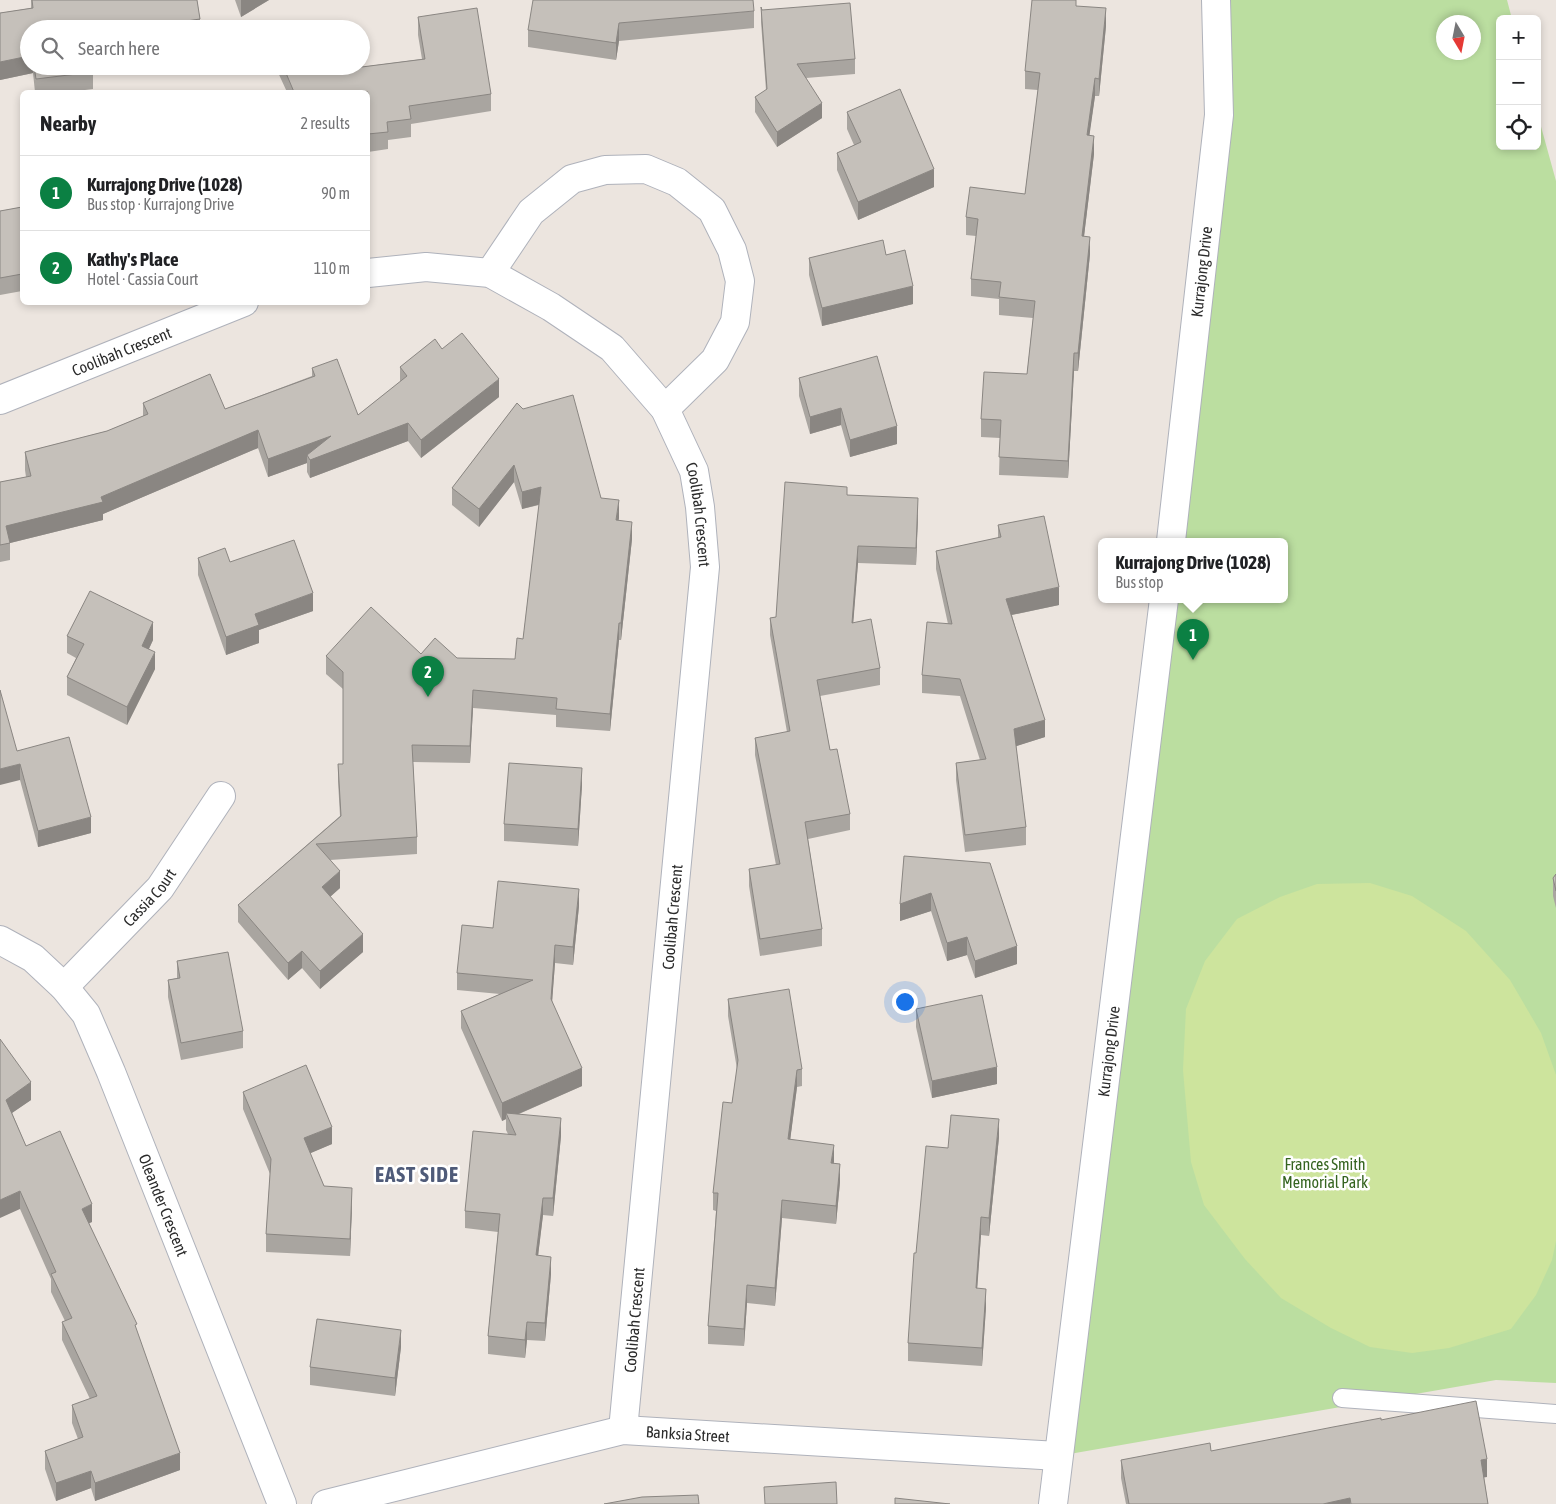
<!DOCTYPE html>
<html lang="en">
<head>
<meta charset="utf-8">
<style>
  :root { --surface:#fff; --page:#f2f2f2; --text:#202124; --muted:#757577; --line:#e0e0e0; --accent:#0b8043 }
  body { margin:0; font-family:"Asap Condensed",sans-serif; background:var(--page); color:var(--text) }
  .controls { position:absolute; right:15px; top:15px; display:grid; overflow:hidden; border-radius:8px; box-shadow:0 2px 8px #0003 }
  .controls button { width:45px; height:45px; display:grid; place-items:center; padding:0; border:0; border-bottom:1px solid var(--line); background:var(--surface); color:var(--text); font:25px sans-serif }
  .compass { position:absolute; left:1436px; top:15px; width:45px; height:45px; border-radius:50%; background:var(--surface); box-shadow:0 2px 8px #0003; rotate:170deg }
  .you { position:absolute; left:904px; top:1001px; width:18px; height:18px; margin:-12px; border:4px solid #fff; border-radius:50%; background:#1a73e8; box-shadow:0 0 0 8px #1a73e833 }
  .badge { display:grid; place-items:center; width:32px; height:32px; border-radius:50%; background:var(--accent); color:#fff; font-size:16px; font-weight:700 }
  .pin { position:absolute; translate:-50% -41px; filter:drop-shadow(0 1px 2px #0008) }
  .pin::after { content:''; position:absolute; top:26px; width:18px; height:15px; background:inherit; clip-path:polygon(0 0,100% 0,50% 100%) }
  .popup { position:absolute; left:1098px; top:538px; width:190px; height:65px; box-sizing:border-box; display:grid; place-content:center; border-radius:8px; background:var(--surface); filter:drop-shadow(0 1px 4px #0005); font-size:16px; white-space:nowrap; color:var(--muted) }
  .popup b { font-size:19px; color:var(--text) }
  .popup::after { content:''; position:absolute; left:50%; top:100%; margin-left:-10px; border:10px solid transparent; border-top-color:var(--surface) }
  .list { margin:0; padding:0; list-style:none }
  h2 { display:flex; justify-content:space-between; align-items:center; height:65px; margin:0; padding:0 20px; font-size:21px }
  h2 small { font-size:16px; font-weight:400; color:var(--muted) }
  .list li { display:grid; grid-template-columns:32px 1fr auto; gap:15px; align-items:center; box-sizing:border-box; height:75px; padding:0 20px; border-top:1px solid var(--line) }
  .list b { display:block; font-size:19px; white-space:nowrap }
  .list p { margin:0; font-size:16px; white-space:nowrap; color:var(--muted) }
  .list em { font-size:16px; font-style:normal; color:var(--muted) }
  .icon { flex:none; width:28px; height:28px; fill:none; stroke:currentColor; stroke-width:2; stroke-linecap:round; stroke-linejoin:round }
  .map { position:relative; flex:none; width:1556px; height:1504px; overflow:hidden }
  .search { position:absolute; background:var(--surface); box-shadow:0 2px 8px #0003; left:20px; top:20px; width:350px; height:55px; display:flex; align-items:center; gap:12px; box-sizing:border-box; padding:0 18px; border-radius:28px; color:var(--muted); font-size:19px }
  .panel { position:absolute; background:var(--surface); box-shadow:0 2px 8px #0003; left:20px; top:90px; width:350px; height:215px; border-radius:8px }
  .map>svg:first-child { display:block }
  .green { fill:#bbdea0; fill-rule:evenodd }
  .pitch { fill:#cde49d }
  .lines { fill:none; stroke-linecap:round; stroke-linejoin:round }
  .service-casing { stroke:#afb2bb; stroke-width:20 }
  .minor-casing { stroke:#afb2bb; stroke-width:30 }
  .service { stroke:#fff; stroke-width:18 }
  .minor { stroke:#fff; stroke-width:28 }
  .wall { fill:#a9a5a0 }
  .shaded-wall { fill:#8a8682 }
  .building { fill:#c5c0ba; stroke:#8a8682 }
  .labels { text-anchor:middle; stroke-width:5; stroke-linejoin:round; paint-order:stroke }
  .street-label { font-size:16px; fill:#2b2b2b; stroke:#fff }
  .park-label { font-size:16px; fill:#356420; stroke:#fff }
  .district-label { font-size:21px; font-weight:bold; letter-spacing:1px; fill:#4f5b79; stroke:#fff }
</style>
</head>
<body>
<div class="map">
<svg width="1556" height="1504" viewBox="0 0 1556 1504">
  <rect width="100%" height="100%" fill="#ece5df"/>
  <!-- green -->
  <path class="green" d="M1216,0H1507L1512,19H1500V146H1537V112L1556,181V1383L1496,1380L1058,1456L1164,599H1284V541H1171ZM1444,22H1474V52H1444Z"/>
  <!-- pitch -->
  <polygon class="pitch" points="1370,883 1412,896 1466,931 1510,980 1541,1033 1556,1075 1556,1241 1552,1260 1536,1295 1511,1329 1449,1348 1412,1353 1370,1347 1331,1328 1281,1298 1245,1259 1204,1205 1191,1162 1183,1070 1186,1009 1205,961 1237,919 1280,897 1317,884"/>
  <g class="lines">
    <!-- service casing -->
    <g class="service-casing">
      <polyline id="service" points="1342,1398 1556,1414"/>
    </g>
    <!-- minor casing -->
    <g class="minor-casing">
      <g id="minor">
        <path id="s1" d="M368,273L426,267L490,273L551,307L612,348L665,409L694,471L700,507L705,567L623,1430"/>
        <polyline points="490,273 531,212 572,179 605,170 646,169 677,182 712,210 732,250 740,281 735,322 715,360 665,409"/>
        <path id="s2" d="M0,400L244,302"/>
        <path id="s3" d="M1171,541L1219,115L1216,0"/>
        <path id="s4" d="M0,940L33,958L64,987L86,1014L111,1072L282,1504"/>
        <path id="s5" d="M64,987L160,888L221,796"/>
        <path id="s6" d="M326,1504L623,1430L1058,1456"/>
        <path id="s7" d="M1053,1504L1164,599"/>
      </g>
    </g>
    <!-- service -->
    <use href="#service" class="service"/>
    <!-- minor -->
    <use href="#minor" class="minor"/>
  </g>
  <!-- wall -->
  <g class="wall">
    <polygon points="31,0 197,0 200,19 200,29 29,29 29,66 93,66 93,89 69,92 35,92 33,73 0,80 0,13 31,8"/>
    <polygon points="235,0 269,0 241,17"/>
    <polygon points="1076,6 1106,26 1099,96 1095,96 1089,135 1094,154 1084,236 1090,254 1078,371 1074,371 1068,478 999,475 1000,438 981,437 981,419 1027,374 1033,318 999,315 999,299 971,296 971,279 976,236 966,235 966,217 1025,194 1038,90 1025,89 1025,71"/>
    <polygon points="761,7 762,10 855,59 855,74 806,78 822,118 777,147 755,112 755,97 766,90 761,22"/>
    <polygon points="754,11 754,28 619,41 616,60 528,47 528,30"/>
    <polygon points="418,17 491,94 491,111 411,124 411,137 388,140 388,149 368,152 368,92 287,92 275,66 328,66 330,71 422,59 418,35"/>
    <polygon points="847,112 934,187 858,220 837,170 837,153 854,145 847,129"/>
    <polygon points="22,207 22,291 0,295 0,211"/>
    <polygon points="886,255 913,304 822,326 809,275 809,258"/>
    <polygon points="442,349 499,397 421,458 408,441 310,478 307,472 307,463 268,477 258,448 103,514 103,520 10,543 10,560 0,562 0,482 26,477 25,470 25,452 107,431 143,416 143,403 225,409 312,376 312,368 358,415 400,382 400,367"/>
    <polygon points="799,378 897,444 850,457 841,425 810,434 799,396"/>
    <polygon points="517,403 619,518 618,520 632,539 621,640 619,640 610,731 556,727 556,715 473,708 470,763 413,762 417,837 417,854 330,860 340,888 330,897 363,952 320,989 302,968 288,980 238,922 238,905 340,816 338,781 338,764 343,764 343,689 326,674 326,656 421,654 457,658 515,659 523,639 539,505 522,509 514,482 479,527 452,505 452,488"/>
    <polygon points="847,495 918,515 916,565 858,563 853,622 880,668 880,685 820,696 830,750 850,814 850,830 808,839 822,929 822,946 760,956 749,886 749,869 776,865 755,755 755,738 787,732 770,635 770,618 776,617"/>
    <polygon points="998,525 1059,605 1012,615 1045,737 1016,746 1026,827 1026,845 965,852 956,780 956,763 980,760 960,696 922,693 922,675 948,624 936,569 936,551 998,538"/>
    <polygon points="198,558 230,562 313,611 259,630 259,643 226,655 198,575"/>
    <polygon points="67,636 153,640 149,649 155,669 127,725 67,695 67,677 76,658 67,653"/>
    <polygon points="17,751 91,833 38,847 20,780"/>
    <polygon points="582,785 578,846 504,841 504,824"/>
    <polygon points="904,856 1017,964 975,978 967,955 947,961 931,911 900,921"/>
    <polygon points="1556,874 1556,908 1553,896 1553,878"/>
    <polygon points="579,906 573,965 555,963 552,1001 582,1086 519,1114 561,1136 553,1216 543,1215 538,1255 551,1274 545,1341 527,1340 525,1358 488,1354 488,1336 498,1232 465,1228 465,1211 508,1134 506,1130 506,1119 502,1121 461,1028 461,1011 500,994 457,990 457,973 493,928"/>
    <polygon points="177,961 243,1031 243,1048 181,1060 168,997 168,980 177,978"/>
    <polygon points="728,999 802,1069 802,1086 797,1087 790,1140 833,1164 840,1182 836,1224 782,1218 775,1306 747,1303 744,1346 708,1344 708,1326 716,1211 713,1210 713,1193 732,1103 737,1069 728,1016"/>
    <polygon points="916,1009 997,1084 932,1098 916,1027"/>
    <polygon points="0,1039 31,1100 12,1113 26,1146 92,1222 89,1223 137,1332 180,1470 95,1501 91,1488 56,1501 45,1469 45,1451 78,1439 72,1423 72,1405 90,1399 62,1340 62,1322 65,1321 51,1292 51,1279 20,1209"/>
    <polygon points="243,1092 332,1144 310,1153 324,1186 352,1206 350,1256 266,1252 266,1234 270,1174 243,1109"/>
    <polygon points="999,1137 989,1236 981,1235 977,1288 986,1307 982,1366 908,1361 908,1343 916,1253 948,1148"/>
    <polygon points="401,1347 395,1396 310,1385 310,1367"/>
    <polygon points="1381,1420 1487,1477 1484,1477 1488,1504 1126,1504 1121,1478 1121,1460 1211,1451"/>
  </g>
  <!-- shaded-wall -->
  <g class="shaded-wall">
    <polygon points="241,0 269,0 241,17"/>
    <polygon points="1106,8 1106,26 1099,96 1099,79"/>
    <polygon points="619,23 619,41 616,60 616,43"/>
    <polygon points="29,56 29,66 33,66 33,73 0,80 0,62"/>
    <polygon points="1095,78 1095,96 1087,153 1087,135"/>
    <polygon points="822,103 822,118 777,147 777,132"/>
    <polygon points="1094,136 1094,154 1082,253 1082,236"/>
    <polygon points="934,169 934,187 858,220 858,202"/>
    <polygon points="1090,237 1090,254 1078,371 1078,353"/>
    <polygon points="913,286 913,304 822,326 822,308"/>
    <polygon points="1074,353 1074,371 1068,478 1068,461"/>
    <polygon points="499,379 499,397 421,458 421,440"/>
    <polygon points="841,408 841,425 810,434 810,417"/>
    <polygon points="408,423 408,441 310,478 310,460 307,455 307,463 268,477 268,459 331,436"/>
    <polygon points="897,426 897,444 850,457 850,440"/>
    <polygon points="258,430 258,448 103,514 103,520 6,544 6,526 101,497"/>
    <polygon points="514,465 514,482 479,527 479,509"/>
    <polygon points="541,487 541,504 522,509 522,492"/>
    <polygon points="918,498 918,515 916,565 916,548"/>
    <polygon points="619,500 619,518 616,537 616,520"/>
    <polygon points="632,522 632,539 621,640 621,623"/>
    <polygon points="858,546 858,563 852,639 852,623"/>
    <polygon points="1059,587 1059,605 1006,616 1006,599"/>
    <polygon points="313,593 313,611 259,630 259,643 226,655 226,637 255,614"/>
    <polygon points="153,622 153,640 142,663 142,646"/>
    <polygon points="619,623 619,640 610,731 610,714"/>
    <polygon points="155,652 155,669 127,725 127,707"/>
    <polygon points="473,690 473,708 470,763 470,746"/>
    <polygon points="1045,720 1045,737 1014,747 1014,729"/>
    <polygon points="20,764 20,780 0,785 0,769"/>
    <polygon points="582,768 582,785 578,846 578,829"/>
    <polygon points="91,817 91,833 38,847 38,831"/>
    <polygon points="340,871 340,888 322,904 322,887"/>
    <polygon points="579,889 579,906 573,965 573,947"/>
    <polygon points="931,893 931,911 900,921 900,904"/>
    <polygon points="363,934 363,952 320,989 320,971"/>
    <polygon points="967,937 967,955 947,961 947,943"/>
    <polygon points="555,945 555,963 551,1016 551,999"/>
    <polygon points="1017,946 1017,964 975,978 975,961"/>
    <polygon points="302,951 302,968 288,980 288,963"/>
    <polygon points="997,1067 997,1084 932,1098 932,1081"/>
    <polygon points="582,1068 582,1086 509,1118 506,1113 506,1119 502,1121 502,1103"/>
    <polygon points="797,1070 797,1087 788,1157 788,1139"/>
    <polygon points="31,1082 31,1100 6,1117 6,1100"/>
    <polygon points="561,1118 561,1136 553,1216 553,1198"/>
    <polygon points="999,1119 999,1137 989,1236 989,1218"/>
    <polygon points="332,1127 332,1144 304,1156 304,1138"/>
    <polygon points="834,1145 834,1162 831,1181 831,1163"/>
    <polygon points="840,1164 840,1182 836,1224 836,1206"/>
    <polygon points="352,1188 352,1206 350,1256 350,1239"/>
    <polygon points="20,1191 20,1209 0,1218 0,1200"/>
    <polygon points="543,1198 543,1215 536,1273 536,1255"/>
    <polygon points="782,1200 782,1218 775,1306 775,1288"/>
    <polygon points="92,1204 92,1222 82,1226 82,1209"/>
    <polygon points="981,1217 981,1235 976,1306 976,1288"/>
    <polygon points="551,1257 551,1274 545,1341 545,1323"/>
    <polygon points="747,1285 747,1303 744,1346 744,1329"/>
    <polygon points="986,1289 986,1307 982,1366 982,1348"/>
    <polygon points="527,1322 527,1340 525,1358 525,1340"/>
    <polygon points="401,1330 401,1347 395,1396 395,1378"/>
    <polygon points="180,1453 180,1470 95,1501 95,1483"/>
    <polygon points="1487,1459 1487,1477 1481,1478 1481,1460"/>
    <polygon points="91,1471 91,1488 56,1501 56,1483"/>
    <polygon points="1350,1498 1350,1504 1323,1504"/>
  </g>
  <!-- building -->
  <g class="building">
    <polygon points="32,0 197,0 200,19 133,29 29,29 29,56 0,62 0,13 33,8"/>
    <polygon points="533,0 753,0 754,11 619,23 616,43 528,30"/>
    <polygon points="1032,0 1076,0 1076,6 1106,8 1099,79 1095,78 1087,135 1094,136 1082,236 1090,237 1078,353 1074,353 1068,461 999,457 1001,420 981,419 984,372 1027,374 1035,301 999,297 1001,282 971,279 978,219 966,217 970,187 1025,194 1040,73 1025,71"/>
    <polygon points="850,3 855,59 797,64 822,103 777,132 755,97 767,89 761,7 762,10"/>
    <polygon points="477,8 491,94 409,106 411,119 387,122 388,132 368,134 368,92 294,92 283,66 328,66 330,71 425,59 418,17"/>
    <polygon points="34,66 93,66 93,72 36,79"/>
    <polygon points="900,89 934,169 858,202 837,153 861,142 847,112"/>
    <polygon points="22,207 22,274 0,278 0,211"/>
    <polygon points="883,240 886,255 905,250 913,286 822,308 809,258"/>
    <polygon points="462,333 499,379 421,440 408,423 310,460 307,455 331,436 268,459 258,430 101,497 103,502 6,526 10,543 0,545 0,482 31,476 25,452 107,431 148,414 143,403 210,374 225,409 315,376 312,368 337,359 358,415 407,376 400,367 435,339 442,349"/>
    <polygon points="877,356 897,426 850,440 841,408 810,417 799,378"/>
    <polygon points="573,395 601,498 619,500 616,520 632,522 621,623 619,623 610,714 556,709 557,698 473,690 470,746 412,745 417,837 316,844 340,871 322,887 363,934 320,971 302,951 288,963 238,905 341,816 338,764 343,764 343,672 326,656 371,607 421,654 435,638 457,658 515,659 517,638 523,639 541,487 522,492 514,465 479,509 452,488 517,403 523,409"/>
    <polygon points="785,482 847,487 847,495 918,498 916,548 858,546 852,623 871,619 880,668 817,680 830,750 837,749 850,814 805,822 822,929 760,939 749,869 780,864 755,738 790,731 770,618 776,617"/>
    <polygon points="1044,516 1059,587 1006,599 1045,720 1014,729 1026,827 965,835 956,763 986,759 960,679 922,675 927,622 952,624 936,551 1001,537 998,525"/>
    <polygon points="294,540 313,593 255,614 259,625 226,637 198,558 225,548 230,562"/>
    <polygon points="90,591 153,622 142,646 155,652 127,707 67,677 84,644 67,636"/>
    <polygon points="0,690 17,751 69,737 91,817 38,831 20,764 0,769"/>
    <polygon points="509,763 582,768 578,829 504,824"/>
    <polygon points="904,856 990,863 1017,946 975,961 967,937 947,943 931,893 900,904"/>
    <polygon points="1556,874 1556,891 1553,878"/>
    <polygon points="498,881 579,889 573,947 555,945 551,999 582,1068 502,1103 461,1011 533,980 457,973 462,925 493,928"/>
    <polygon points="228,952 243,1031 181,1043 168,980 180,978 177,961"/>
    <polygon points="789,989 802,1069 797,1070 788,1139 834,1145 831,1163 840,1164 836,1206 782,1200 775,1288 747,1285 744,1329 708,1326 718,1193 713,1193 723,1102 732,1103 738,1060 728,999"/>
    <polygon points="982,995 997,1067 932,1081 916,1009"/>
    <polygon points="0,1039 31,1082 6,1100 26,1146 60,1131 92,1204 82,1209 137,1324 135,1325 180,1453 95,1483 91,1471 56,1483 45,1451 83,1437 72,1405 97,1396 62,1322 72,1318 51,1274 56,1272 20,1191 0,1200"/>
    <polygon points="306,1065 332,1127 304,1138 324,1186 352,1188 350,1239 266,1234 271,1159 243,1092"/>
    <polygon points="506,1113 561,1118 553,1198 543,1198 536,1255 551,1257 545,1323 527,1322 525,1340 488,1336 500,1214 465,1211 473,1131 516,1135"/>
    <polygon points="951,1115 999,1119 989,1218 981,1217 976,1288 986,1289 982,1348 908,1343 914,1253 916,1253 926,1146 948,1148"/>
    <polygon points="317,1319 401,1330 395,1378 310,1367"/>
    <polygon points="1476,1401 1487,1459 1481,1460 1488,1504 1351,1504 1350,1498 1323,1504 1129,1504 1121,1460 1210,1443 1211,1451 1333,1427 1381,1418 1381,1420"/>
    <polygon points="836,1482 837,1504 765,1504 764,1487"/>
    <polygon points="698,1495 699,1504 604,1504 642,1497"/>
    <polygon points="895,1498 950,1504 895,1504"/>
  </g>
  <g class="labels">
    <!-- street labels -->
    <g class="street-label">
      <text dy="6" stroke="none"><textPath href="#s3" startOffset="271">Kurrajong Drive</textPath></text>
      <text dy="6" stroke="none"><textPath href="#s2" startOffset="131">Coolibah Crescent</textPath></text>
      <text dy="6" stroke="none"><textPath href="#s1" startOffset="459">Coolibah Crescent</textPath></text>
      <text dy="6" stroke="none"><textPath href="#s5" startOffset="124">Cassia Court</textPath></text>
      <text transform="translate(672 917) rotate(-85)" y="6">Coolibah Crescent</text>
      <text dy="6" stroke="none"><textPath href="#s7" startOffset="456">Kurrajong Drive</textPath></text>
      <text dy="6" stroke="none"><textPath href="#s4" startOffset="321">Oleander Crescent</textPath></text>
      <text transform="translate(634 1320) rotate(-85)" y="6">Coolibah Crescent</text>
      <text dy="6" stroke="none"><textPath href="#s6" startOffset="371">Banksia Street</textPath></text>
    </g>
    <!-- park labels -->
    <g class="park-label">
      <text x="1325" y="1170">Frances Smith<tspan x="1325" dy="18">Memorial Park</tspan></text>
    </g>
    <!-- district labels -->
    <g class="district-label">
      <text x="417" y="1182">EAST SIDE</text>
    </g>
  </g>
</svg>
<div class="controls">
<button>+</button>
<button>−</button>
<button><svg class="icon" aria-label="locate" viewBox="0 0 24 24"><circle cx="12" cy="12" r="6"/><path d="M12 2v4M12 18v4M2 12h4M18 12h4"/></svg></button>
</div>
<svg class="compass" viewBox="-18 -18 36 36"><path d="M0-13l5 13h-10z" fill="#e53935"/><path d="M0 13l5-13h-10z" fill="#757577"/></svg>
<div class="you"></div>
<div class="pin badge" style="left:1193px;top:660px">1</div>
<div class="popup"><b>Kurrajong Drive (1028)</b>Bus stop</div>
<div class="pin badge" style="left:428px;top:697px">2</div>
<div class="search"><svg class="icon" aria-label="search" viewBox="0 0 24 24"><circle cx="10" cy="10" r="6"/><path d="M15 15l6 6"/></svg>Search here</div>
<section class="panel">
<h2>Nearby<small>2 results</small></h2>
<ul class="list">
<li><span class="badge">1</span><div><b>Kurrajong Drive (1028)</b><p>Bus stop · Kurrajong Drive</p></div><em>90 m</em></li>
<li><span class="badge">2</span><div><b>Kathy's Place</b><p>Hotel · Cassia Court</p></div><em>110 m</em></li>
</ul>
</section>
</div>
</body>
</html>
